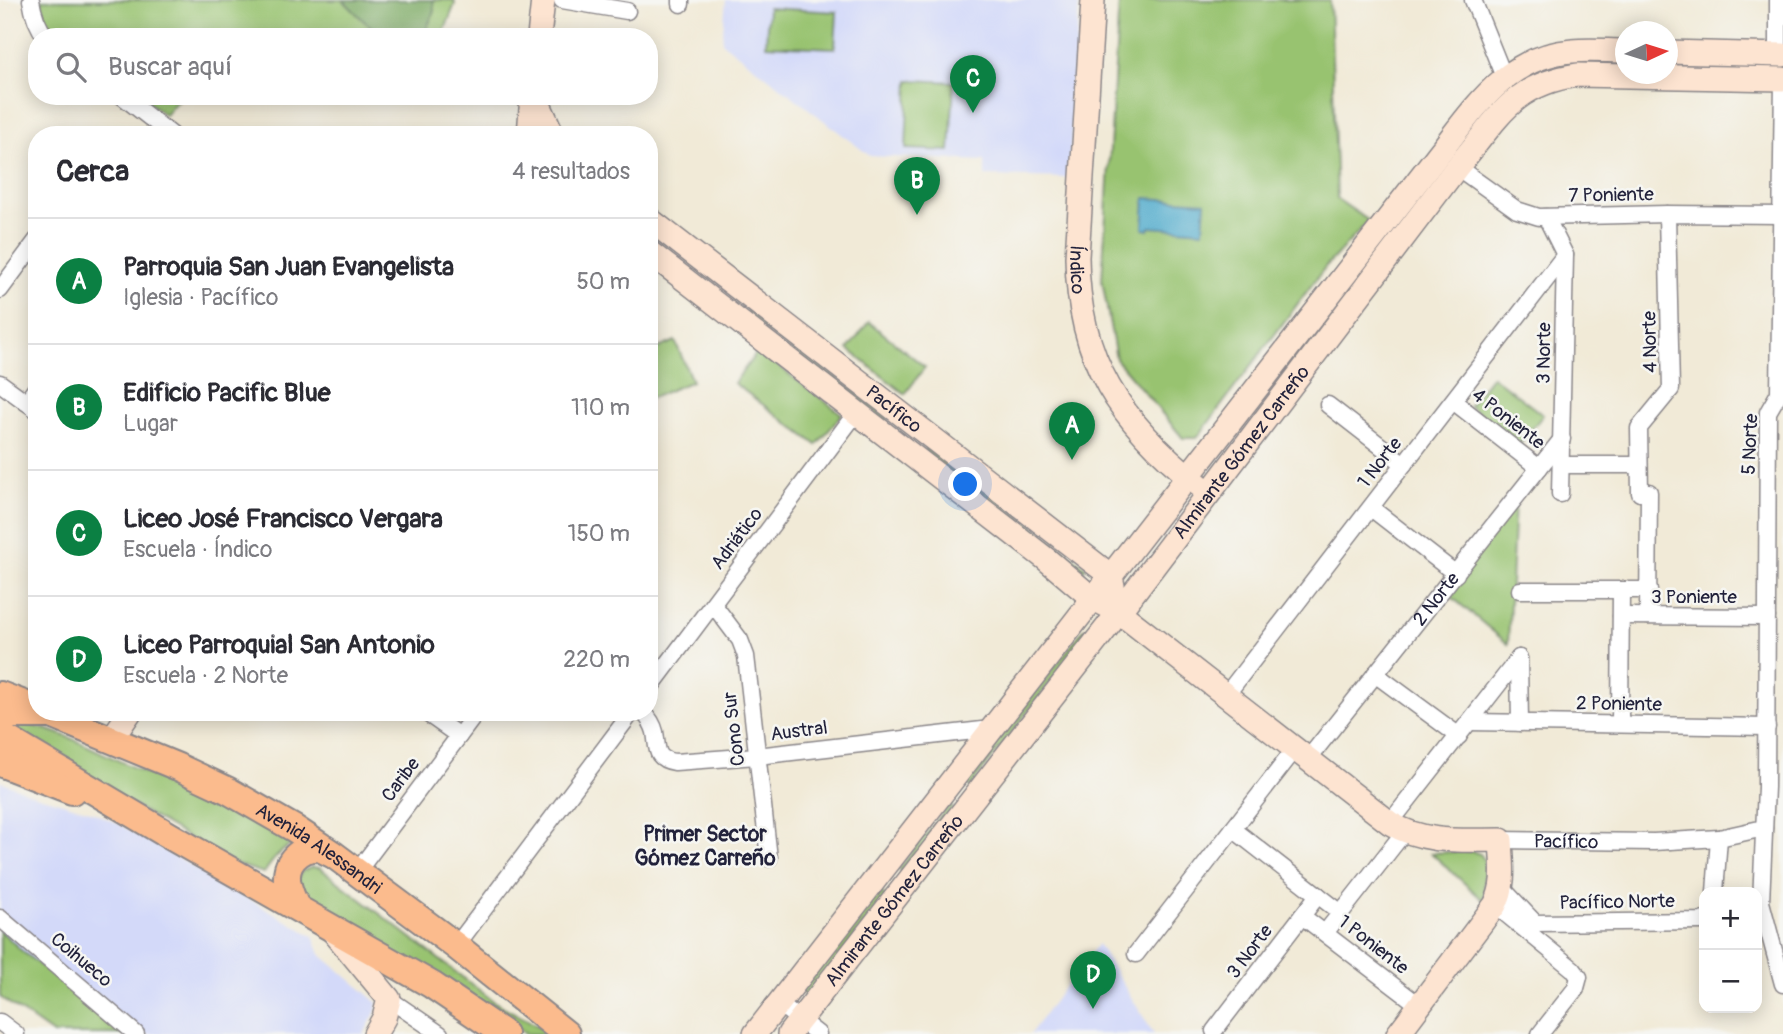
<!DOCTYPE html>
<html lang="es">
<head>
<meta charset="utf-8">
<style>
  :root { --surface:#fff; --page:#f7f7f7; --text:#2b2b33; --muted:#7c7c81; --line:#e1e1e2; --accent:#0b8043 }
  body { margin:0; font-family:Pangolin,sans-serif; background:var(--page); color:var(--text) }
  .controls { position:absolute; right:21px; bottom:21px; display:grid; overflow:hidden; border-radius:14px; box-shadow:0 4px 18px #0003 }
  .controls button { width:63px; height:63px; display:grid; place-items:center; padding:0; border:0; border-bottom:2px solid var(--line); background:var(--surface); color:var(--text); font:35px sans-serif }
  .compass { position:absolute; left:1615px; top:21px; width:63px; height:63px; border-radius:50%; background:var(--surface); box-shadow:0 4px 18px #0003; rotate:86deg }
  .you { position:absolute; left:966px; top:485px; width:24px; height:24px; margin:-18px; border:5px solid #fff; border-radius:50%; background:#1a73e8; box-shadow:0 0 0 10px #1a73e833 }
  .badge { display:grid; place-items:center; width:46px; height:46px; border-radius:50%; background:var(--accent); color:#fff; font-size:23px; font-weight:700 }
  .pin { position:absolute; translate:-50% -58px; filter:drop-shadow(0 2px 4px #0008) }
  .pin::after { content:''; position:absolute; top:37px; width:24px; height:21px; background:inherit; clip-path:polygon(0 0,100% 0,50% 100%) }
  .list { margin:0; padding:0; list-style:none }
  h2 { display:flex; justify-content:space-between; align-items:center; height:91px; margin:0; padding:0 28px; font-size:30px }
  h2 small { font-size:23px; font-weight:400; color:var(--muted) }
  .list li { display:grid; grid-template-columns:46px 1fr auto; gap:21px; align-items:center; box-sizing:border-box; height:126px; padding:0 28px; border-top:2px solid var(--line) }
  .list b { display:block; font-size:26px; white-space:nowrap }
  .list p { margin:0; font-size:23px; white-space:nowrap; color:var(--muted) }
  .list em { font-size:23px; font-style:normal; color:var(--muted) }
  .icon { flex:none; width:38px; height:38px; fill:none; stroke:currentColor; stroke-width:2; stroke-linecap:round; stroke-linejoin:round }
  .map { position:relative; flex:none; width:1783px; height:1034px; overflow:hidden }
  .search { position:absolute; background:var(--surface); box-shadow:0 4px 18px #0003; left:28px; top:28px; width:630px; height:77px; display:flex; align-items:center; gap:18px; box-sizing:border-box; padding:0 24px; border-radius:28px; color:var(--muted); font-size:26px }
  .panel { position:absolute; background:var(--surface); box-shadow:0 4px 18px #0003; left:28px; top:126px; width:630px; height:595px; border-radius:28px }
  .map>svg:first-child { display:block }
  .built { fill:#d3d9f9 }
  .green { fill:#98c370; stroke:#5d7256; stroke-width:2 }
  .forest { fill:#7aa962; stroke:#4e664e; stroke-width:2 }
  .water { fill:#4ca9cb; stroke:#376683; stroke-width:2 }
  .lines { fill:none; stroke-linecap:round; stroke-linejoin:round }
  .street-casing { stroke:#8a8689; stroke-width:19 }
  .secondary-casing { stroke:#8a8689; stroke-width:26 }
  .primary-casing { stroke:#8a8689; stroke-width:30 }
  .street { stroke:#fff; stroke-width:16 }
  .secondary { stroke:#fde4d1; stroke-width:23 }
  .primary { stroke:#fbbb8d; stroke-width:26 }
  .labels { text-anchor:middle; stroke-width:5; stroke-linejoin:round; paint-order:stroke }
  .street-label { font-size:19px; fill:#22223b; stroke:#f6f6f2 }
  .neighbourhood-label { font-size:21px; font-weight:bold; fill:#22223b; stroke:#f6f6f2 }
</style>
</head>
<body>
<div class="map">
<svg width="1783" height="1034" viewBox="0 0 1783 1034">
  <rect width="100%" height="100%" fill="#f6f6f2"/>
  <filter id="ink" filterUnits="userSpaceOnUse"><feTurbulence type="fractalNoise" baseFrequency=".0143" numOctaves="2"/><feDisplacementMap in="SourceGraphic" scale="14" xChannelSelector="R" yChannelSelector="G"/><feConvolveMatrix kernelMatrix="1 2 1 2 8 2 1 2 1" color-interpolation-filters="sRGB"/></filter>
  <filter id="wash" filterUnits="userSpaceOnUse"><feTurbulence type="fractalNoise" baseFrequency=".00686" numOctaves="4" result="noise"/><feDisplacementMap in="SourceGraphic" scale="28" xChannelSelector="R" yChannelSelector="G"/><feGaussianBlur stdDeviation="1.57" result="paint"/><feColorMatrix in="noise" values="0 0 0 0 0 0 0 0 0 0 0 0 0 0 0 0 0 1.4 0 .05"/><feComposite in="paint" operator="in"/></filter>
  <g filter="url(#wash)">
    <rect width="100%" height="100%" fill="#f1ead7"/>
    <!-- built -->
    <g class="built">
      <polygon points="726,0 1079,0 1069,178 985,176 985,161 870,156 722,42"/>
      <polygon points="0,781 35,795 90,811 117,823 313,936 320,954 377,1002 376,1011 364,1034 128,1034 23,952 0,930"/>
      <polygon points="1098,944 1154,1034 1030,1034 1066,985"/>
    </g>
    <!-- green -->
    <g class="green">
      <polygon points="41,0 343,0 364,21 384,37 60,37 46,18"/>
      <polygon points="433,0 454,0 455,4 442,37 423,37 434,11"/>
      <polygon points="1119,0 1330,0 1337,199 1369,221 1326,266 1197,438 1183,438 1116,359 1102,280"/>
      <polygon points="768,8 837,12 835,48 766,45"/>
      <polygon points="909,80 954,82 950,151 906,149"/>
      <polygon points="140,96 181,96 165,115"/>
      <polygon points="748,310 888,417 884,422 744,314"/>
      <polygon points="869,322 925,367 905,394 848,349"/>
      <polygon points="675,341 692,381 649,399 649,352"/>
      <polygon points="758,351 842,414 817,445 734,383"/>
      <polygon points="1492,376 1543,415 1519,445 1469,406"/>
      <polygon points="930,447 1086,567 1081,573 924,452 925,448"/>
      <polygon points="1515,503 1508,644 1447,593"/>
      <polygon points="1084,629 1088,633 970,787 965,783"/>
      <path d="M5,722C57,724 99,754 146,773C171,783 198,788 222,799C248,810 273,827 298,841C282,849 274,858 264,873L232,863L42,752Z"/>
      <polygon points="949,805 953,808 904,873 899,869"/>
      <polygon points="1472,851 1480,854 1484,859 1484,901 1431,853"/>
      <polygon points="312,867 320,868 496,1003 540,1027 549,1034 527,1034 489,1014 302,897 294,884 302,871"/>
      <polygon points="880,892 886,896 808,997 800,991"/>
      <polygon points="0,930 23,952 128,1034 53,1034 0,997"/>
    </g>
    <!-- forest -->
    <polygon class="forest" points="343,0 433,0 434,11 423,37 384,37 364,21"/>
    <!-- water -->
    <polygon class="water" points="1145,198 1205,202 1203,231 1150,227 1149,230 1143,229"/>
  </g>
  <g filter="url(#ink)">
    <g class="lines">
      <!-- street casing -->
      <g class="street-casing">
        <g id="street">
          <path d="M31,0C33,14 37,26 46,37"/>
          <polyline points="562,0 627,11"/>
          <polyline points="1473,0 1504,77"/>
          <polyline points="681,4 681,0"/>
          <polyline points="1778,55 1778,0"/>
          <polyline points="1783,79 1779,393 1768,412 1766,787 1761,902 1783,984"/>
          <polyline points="122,96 172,135"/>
          <polyline points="1457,167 1517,210 1539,217 1667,214 1781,215"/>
          <polyline points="1546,217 1565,255 1560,494"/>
          <polyline points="0,290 37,240"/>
          <polyline points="0,383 37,410"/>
          <polyline points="1453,401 1539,468"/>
          <polyline points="26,402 37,387"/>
          <polyline points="1328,405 1404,464"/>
          <polyline points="1562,465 1639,465"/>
          <polyline points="1371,508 1456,574"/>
          <polyline points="1520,590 1649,590"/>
          <polyline points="713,604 740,640 746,656 769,858"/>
          <polyline points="1621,616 1767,617"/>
          <polyline points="1648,616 1649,492 1640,493 1639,428 1671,389 1667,214"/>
          <polyline points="1519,658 1520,723"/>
          <polyline points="1375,674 1459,736"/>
          <polyline points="649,689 856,413"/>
          <polyline points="1226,695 1565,255"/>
          <polyline points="425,712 459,736"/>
          <path d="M643,712C649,718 653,724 655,732C658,748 654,759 675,762L757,756L991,729"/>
          <polyline points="1470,722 1767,727"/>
          <polyline points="1620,724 1621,590"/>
          <path id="s1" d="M1308,759L1562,439"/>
          <polyline points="1390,823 1519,658"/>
          <polyline points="1233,829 1341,913"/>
          <path id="s2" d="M1501,840L1654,842L1719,838L1764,828"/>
          <polyline points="357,872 477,712"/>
          <polyline points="1502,888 1535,923 1703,921 1704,920"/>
          <polyline points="1715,892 1719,838"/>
          <polyline points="1495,905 1573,969 1579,977 1576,988 1540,1034"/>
          <polyline points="1302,916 1420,1006"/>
          <polyline points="0,918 136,1034"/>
          <polyline points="1325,933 1405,831"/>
          <polyline points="456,946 632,712"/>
          <polyline points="1136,954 1295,749"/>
          <polyline points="389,999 440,1034"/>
          <polyline points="779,1004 818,1034"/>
          <polyline points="0,1022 16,1034"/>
          <polyline points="1214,1031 1318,895"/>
        </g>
      </g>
      <!-- secondary casing -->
      <g class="secondary-casing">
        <g id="secondary">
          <path id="s3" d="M1093,0L1077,257C1078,361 1120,422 1199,485"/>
          <polyline points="539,37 543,0"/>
          <polyline points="1668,52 1783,55"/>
          <polyline points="535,96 553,135"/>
          <polyline points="529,135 532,96"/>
          <path id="s4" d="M649,219L1111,576L1114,591"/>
          <path d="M649,252L1046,559L1092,598L1119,612L1390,823C1424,844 1463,840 1501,840C1502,863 1506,884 1495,905L1398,1034"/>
          <polyline points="111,740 130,712"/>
          <polyline points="332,930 389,999 384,1018 375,1034"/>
          <path d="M755,1034L1440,152C1476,106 1508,56 1572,51C1589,49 1608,51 1626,51"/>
          <path id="s5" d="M789,1034L1119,612L1457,167C1497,121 1510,85 1577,75L1783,79"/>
        </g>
      </g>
      <!-- primary casing -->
      <g class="primary-casing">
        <g id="primary">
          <polyline points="0,695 37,709"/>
          <path id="s6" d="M44,712L178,767L227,790L295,829L334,855L456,946L566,1034"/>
          <polyline points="0,715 50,715"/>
          <polyline points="0,735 170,836 432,985 504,1034"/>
          <polyline points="0,763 72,791"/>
          <path d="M296,907C292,897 286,886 287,875C288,858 306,844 322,849C326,851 329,853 332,854"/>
        </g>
      </g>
      <!-- street -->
      <use href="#street" class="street"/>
      <!-- secondary -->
      <use href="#secondary" class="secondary"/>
      <!-- primary -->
      <use href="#primary" class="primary"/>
    </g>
  </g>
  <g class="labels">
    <!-- street labels -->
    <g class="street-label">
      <text transform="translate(1611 194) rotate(-1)" y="7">7 Poniente</text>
      <text dy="7" stroke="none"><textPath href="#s3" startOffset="270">Índico</textPath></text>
      <text transform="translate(1649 342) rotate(-91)" y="7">4 Norte</text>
      <text transform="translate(1543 353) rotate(-89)" y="7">3 Norte</text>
      <text dy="7" stroke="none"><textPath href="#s4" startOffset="310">Pacífico</textPath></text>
      <text transform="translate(1509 418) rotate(38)" y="7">4 Poniente</text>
      <text transform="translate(1749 444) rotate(-87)" y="7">5 Norte</text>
      <text dy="7" stroke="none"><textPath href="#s5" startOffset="737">Almirante Gómez Carreño</textPath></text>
      <text transform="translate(1379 462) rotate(-52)" y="7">1 Norte</text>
      <text transform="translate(736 538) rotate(-53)" y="7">Adriático</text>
      <text x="1694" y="603">3 Poniente</text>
      <text dy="7" stroke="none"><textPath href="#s1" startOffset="205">2 Norte</textPath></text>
      <text transform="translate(1619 703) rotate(1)" y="7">2 Poniente</text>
      <text transform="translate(733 729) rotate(-97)" y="7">Cono Sur</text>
      <text transform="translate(799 730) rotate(-7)" y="7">Austral</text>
      <text transform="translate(400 779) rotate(-53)" y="7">Caribe</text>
      <text dy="7" stroke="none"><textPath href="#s2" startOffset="65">Pacífico</textPath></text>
      <text dy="7" stroke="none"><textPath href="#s6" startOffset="308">Avenida Alessandri</textPath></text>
      <text dy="7" stroke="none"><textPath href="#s5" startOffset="170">Almirante Gómez Carreño</textPath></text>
      <text transform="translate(1617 901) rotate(-1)" y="7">Pacífico Norte</text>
      <text transform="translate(1374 944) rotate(38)" y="7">1 Poniente</text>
      <text transform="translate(1249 951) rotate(-53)" y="7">3 Norte</text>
      <text transform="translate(82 959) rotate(40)" y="7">Coihueco</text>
    </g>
    <!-- neighbourhood labels -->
    <g class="neighbourhood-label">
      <text x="705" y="841">Primer Sector<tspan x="705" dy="24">Gómez Carreño</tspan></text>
    </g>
  </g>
</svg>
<div class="controls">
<button>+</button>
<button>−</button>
</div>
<svg class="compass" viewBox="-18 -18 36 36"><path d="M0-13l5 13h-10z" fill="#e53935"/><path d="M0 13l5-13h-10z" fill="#7c7c81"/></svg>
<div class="you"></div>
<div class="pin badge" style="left:1072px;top:460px">A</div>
<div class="pin badge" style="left:917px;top:215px">B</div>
<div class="pin badge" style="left:973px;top:113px">C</div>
<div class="pin badge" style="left:1093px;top:1009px">D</div>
<div class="search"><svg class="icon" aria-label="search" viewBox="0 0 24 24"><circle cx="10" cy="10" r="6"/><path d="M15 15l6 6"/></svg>Buscar aquí</div>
<section class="panel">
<h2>Cerca<small>4 resultados</small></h2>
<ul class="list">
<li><span class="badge">A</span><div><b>Parroquia San Juan Evangelista</b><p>Iglesia · Pacífico</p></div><em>50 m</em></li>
<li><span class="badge">B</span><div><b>Edificio Pacific Blue</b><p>Lugar</p></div><em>110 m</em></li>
<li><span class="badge">C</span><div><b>Liceo José Francisco Vergara</b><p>Escuela · Índico</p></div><em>150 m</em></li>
<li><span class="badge">D</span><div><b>Liceo Parroquial San Antonio</b><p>Escuela · 2 Norte</p></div><em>220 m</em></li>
</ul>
</section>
</div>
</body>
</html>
